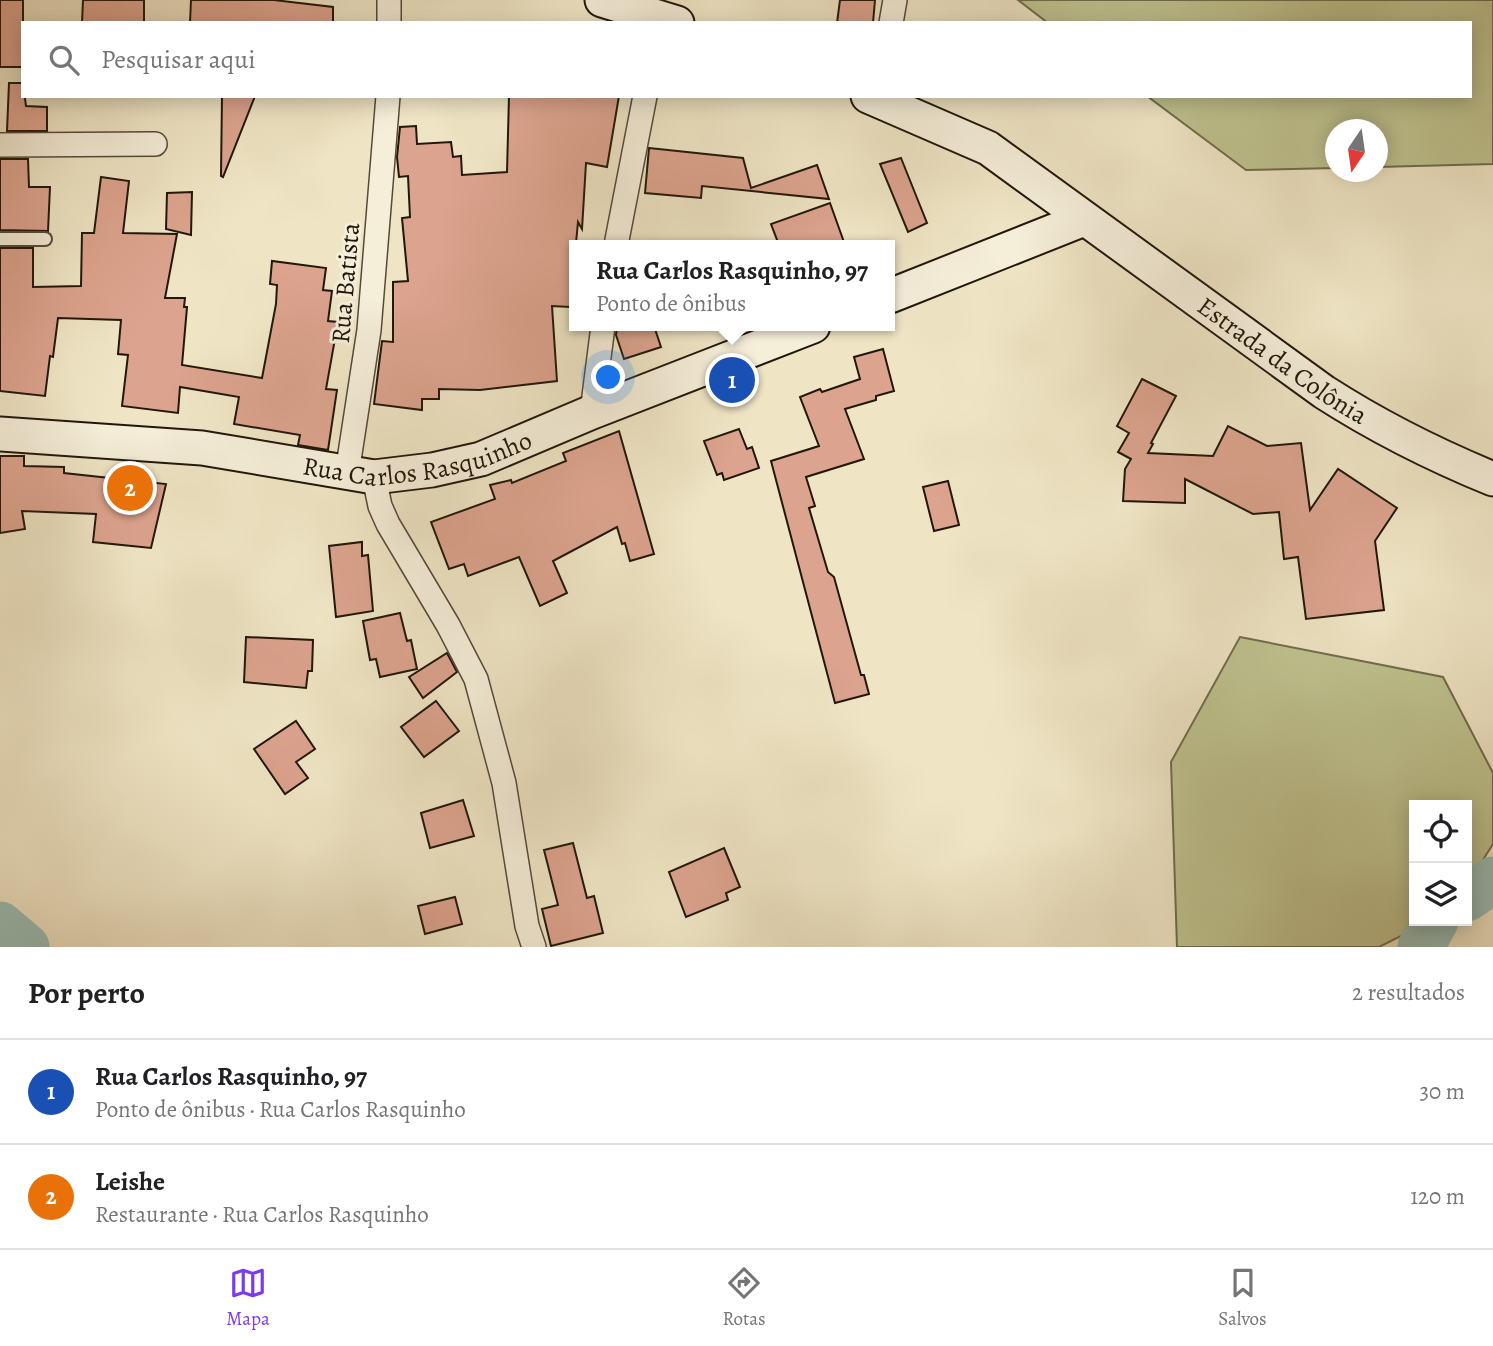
<!DOCTYPE html>
<html lang="pt">
<head>
<meta charset="utf-8">
<style>
  :root { --surface:#fff; --page:#f6f6f6; --text:#202124; --muted:#757577; --line:#e0e0e0; --accent:#7c3aed }
  body { margin:0; font-family:Alegreya,serif; background:var(--page); color:var(--text) }
  .controls { position:absolute; right:21px; bottom:21px; display:grid; overflow:hidden; border-radius:0px; box-shadow:0 4px 18px #0003 }
  .controls button { width:63px; height:63px; display:grid; place-items:center; padding:0; border:0; border-bottom:2px solid var(--line); background:var(--surface); color:var(--text); font:35px sans-serif }
  .compass { position:absolute; left:1325px; top:119px; width:63px; height:63px; border-radius:50%; background:var(--surface); box-shadow:0 4px 18px #0003; rotate:193deg }
  .you { position:absolute; left:609px; top:378px; width:24px; height:24px; margin:-18px; border:5px solid #fff; border-radius:50%; background:#1a73e8; box-shadow:0 0 0 10px #1a73e833 }
  .badge { display:grid; place-items:center; width:46px; height:46px; border-radius:50%; background:var(--accent); color:#fff; font-size:23px; font-weight:700 }
  .pin { position:absolute; translate:-50% -50%; border:4px solid #fff; box-shadow:0 2px 7px #0006 }
  .popup { position:absolute; left:569px; top:240px; width:326px; height:91px; box-sizing:border-box; display:grid; place-content:center; border-radius:0px; background:var(--surface); filter:drop-shadow(0 2px 5px #0005); font-size:23px; white-space:nowrap; color:var(--muted) }
  .popup b { font-size:26px; color:var(--text) }
  .popup::after { content:''; position:absolute; left:50%; top:100%; margin-left:-14px; border:14px solid transparent; border-top-color:var(--surface) }
  .list { margin:0; padding:0; list-style:none }
  h2 { display:flex; justify-content:space-between; align-items:center; height:91px; margin:0; padding:0 28px; font-size:30px }
  h2 small { font-size:23px; font-weight:400; color:var(--muted) }
  .list li { display:grid; grid-template-columns:46px 1fr auto; gap:21px; align-items:center; box-sizing:border-box; height:105px; padding:0 28px; border-top:2px solid var(--line) }
  .list b { display:block; font-size:26px; white-space:nowrap }
  .list p { margin:0; font-size:23px; white-space:nowrap; color:var(--muted) }
  .list em { font-size:23px; font-style:normal; color:var(--muted) }
  .icon { flex:none; width:38px; height:38px; fill:none; stroke:currentColor; stroke-width:2; stroke-linecap:round; stroke-linejoin:round }
  .map { position:relative; flex:none; width:1493px; height:947px; overflow:hidden }
  .search { position:absolute; background:var(--surface); box-shadow:0 4px 18px #0003; left:21px; right:21px; top:21px; height:77px; display:flex; align-items:center; gap:18px; box-sizing:border-box; padding:0 24px; border-radius:0px; color:var(--muted); font-size:26px }
  .sheet { height:301px; background:var(--surface) }
  nav { display:flex; justify-content:space-around; align-items:center; box-sizing:border-box; height:98px; border-top:2px solid var(--line); background:var(--surface); font-size:19px; color:var(--muted) }
  nav a { display:grid; justify-items:center; gap:4px }
  nav .on { color:var(--accent) }
  .map>svg:first-child { display:block }
  .green { fill:#bfc390; stroke:#706d4d; stroke-width:2 }
  .lines { fill:none; stroke-linecap:round; stroke-linejoin:round }
  .river { stroke:#9abfb6; stroke-width:47 }
  .building { fill:#dca38e; stroke:#21170a; stroke-width:2 }
  .lane-casing { stroke:#544a39; stroke-width:16 }
  .street-casing { stroke:#544a39; stroke-width:26 }
  .secondary-casing { stroke:#21170a; stroke-width:37 }
  .lane { stroke:#f5eed9; stroke-width:12 }
  .street { stroke:#f5eed9; stroke-width:23 }
  .secondary { stroke:#f5eed9; stroke-width:33 }
  .labels { text-anchor:middle; stroke-width:6; stroke-linejoin:round; paint-order:stroke }
  .street-label { font-size:26px; fill:#21170a; stroke:#f5eed9 }
</style>
</head>
<body>
<div class="map">
<svg width="1493" height="947" viewBox="0 0 1493 947">
  <rect width="100%" height="100%" fill="#efe5c5"/>
  <filter id="stains"><feTurbulence type="fractalNoise" baseFrequency=".00286" numOctaves="4"/><feColorMatrix values="0 0 0 0 .2 0 0 0 0 .09 0 0 0 0 .02 0 0 0 .5 -.17"/></filter>
  <radialGradient id="worn" r=".72"><stop offset=".6" stop-color="#630" stop-opacity="0"/><stop offset="1" stop-color="#630" stop-opacity=".3"/></radialGradient>
  <!-- green -->
  <g class="green">
    <polygon points="1018,0 1493,0 1493,164 1378,167 1378,130 1336,130 1335,168 1246,170 1147,96 1470,96 1470,23 1048,23"/>
    <polygon points="1240,637 1443,677 1493,773 1493,844 1467,885 1467,805 1414,805 1414,921 1431,921 1379,947 1177,947 1171,762"/>
  </g>
  <g class="lines">
    <!-- river -->
    <g class="river">
      <polyline points="1467,898 1493,880"/>
      <polyline points="0,925 26,947"/>
      <polyline points="1421,947 1435,921"/>
    </g>
  </g>
  <!-- building -->
  <g class="building">
    <rect x="0" y="0" width="23" height="67"/>
    <polygon points="83,0 144,0 144,23 82,23"/>
    <polygon points="191,0 274,0 333,7 333,23 190,23"/>
    <polygon points="840,0 875,0 873,23 837,23"/>
    <polygon points="9,83 23,83 26,106 47,107 47,131 7,131"/>
    <polygon points="222,96 255,96 223,177 221,176"/>
    <polygon points="509,96 619,96 607,167 586,163 582,229 578,222 570,307 552,306 557,381 480,390 439,389 439,399 422,399 422,410 374,404 382,341 393,342 393,282 408,281 402,218 410,217 408,176 399,177 397,157 400,127 416,126 417,144 451,142 453,157 461,156 462,175 507,172"/>
    <polygon points="649,148 743,158 751,188 817,165 829,199 702,186 701,198 645,193"/>
    <polygon points="901,158 927,223 908,232 880,164"/>
    <polygon points="0,159 28,159 29,187 50,187 48,231 0,230"/>
    <polygon points="101,177 129,181 123,233 177,234 165,298 185,298 184,307 187,307 182,365 262,378 276,304 277,285 270,284 272,261 326,268 323,290 332,291 328,321 338,322 326,389 337,390 328,450 298,445 300,435 234,424 239,397 180,387 178,413 122,406 128,355 118,354 121,320 58,318 53,357 50,356 45,396 0,391 0,248 33,248 33,287 81,286 82,233 94,233"/>
    <polygon points="192,192 191,235 166,229 167,193"/>
    <polygon points="830,203 845,245 779,245 771,224"/>
    <polygon points="617,326 654,326 661,347 624,359 616,335"/>
    <polygon points="883,349 894,391 876,396 876,400 845,409 864,459 806,477 815,506 809,508 828,572 834,577 861,675 864,675 869,694 835,703 771,461 819,446 800,397 820,389 822,392 860,379 854,357"/>
    <polygon points="1142,379 1176,396 1151,443 1153,444 1148,453 1213,456 1228,426 1267,446 1301,443 1310,510 1338,469 1397,508 1375,541 1384,610 1306,619 1298,557 1284,559 1279,512 1253,514 1185,479 1185,503 1123,501 1125,469 1131,459 1118,452 1129,433 1117,426"/>
    <polygon points="739,429 747,449 752,447 759,468 724,480 722,473 717,475 704,441"/>
    <polygon points="619,431 654,554 630,561 625,543 622,544 617,527 553,561 567,593 540,606 519,557 468,576 464,564 449,569 431,522 495,499 490,485 511,480 512,483 566,461 563,453"/>
    <polygon points="0,456 24,456 24,466 64,467 64,473 166,484 151,548 93,542 96,514 22,511 25,529 0,533"/>
    <polygon points="948,481 959,525 934,531 923,487"/>
    <polygon points="362,542 362,556 368,555 373,611 336,617 329,546"/>
    <polygon points="400,613 407,641 411,640 417,669 380,677 376,659 370,660 363,621"/>
    <polygon points="246,637 313,640 312,671 308,671 306,688 244,682"/>
    <polygon points="447,653 457,672 423,698 409,677"/>
    <polygon points="436,701 459,731 424,757 401,727"/>
    <polygon points="296,721 315,749 296,762 308,778 285,794 254,749"/>
    <polygon points="463,800 474,836 430,848 421,813"/>
    <polygon points="573,843 587,898 594,896 603,933 551,946 542,909 558,905 544,850"/>
    <polygon points="724,848 740,887 726,893 728,900 686,917 669,872"/>
    <polygon points="455,897 462,924 425,934 418,906"/>
  </g>
  <g class="lines">
    <!-- lane casing -->
    <g class="lane-casing">
      <polyline id="lane" points="0,239 45,239"/>
    </g>
    <!-- street casing -->
    <g class="street-casing">
      <g id="street">
        <polyline points="389,23 389,0"/>
        <polyline points="891,23 895,0"/>
        <polyline points="0,145 155,144"/>
        <polyline points="616,245 645,96"/>
        <polyline points="592,412 603,326"/>
        <polyline points="347,473 369,330 388,96"/>
        <polyline points="374,477 380,506 388,524 448,625 476,679 504,783 527,926 534,947"/>
      </g>
    </g>
    <!-- secondary casing -->
    <g class="secondary-casing">
      <g id="secondary">
        <polyline points="602,0 677,23"/>
        <path id="s1" d="M868,96L988,148L1324,392C1380,428 1432,454 1493,479"/>
        <polyline points="890,296 1084,219"/>
        <path id="s2" d="M0,434L202,448L374,477L432,470L481,459L592,412L813,326"/>
      </g>
    </g>
    <!-- lane -->
    <use href="#lane" class="lane"/>
    <!-- street -->
    <use href="#street" class="street"/>
    <!-- secondary -->
    <use href="#secondary" class="secondary"/>
  </g>
  <g class="labels">
    <!-- street labels -->
    <g class="street-label">
      <text transform="translate(345 283) rotate(-85)" y="9">Rua Batista</text>
      <text dy="9" stroke="none"><textPath href="#s1" startOffset="494">Estrada da Colônia</textPath></text>
      <text dy="9" stroke="none"><textPath href="#s2" startOffset="422">Rua Carlos Rasquinho</textPath></text>
    </g>
  </g>
  <rect width="100%" height="100%" filter="url(#stains)"/>
  <rect width="100%" height="100%" fill="url(#worn)"/>
</svg>
<div class="controls">
<button><svg class="icon" aria-label="locate" viewBox="0 0 24 24"><circle cx="12" cy="12" r="6"/><path d="M12 2v4M12 18v4M2 12h4M18 12h4"/></svg></button>
<button><svg class="icon" aria-label="layers" viewBox="0 0 24 24"><path d="M12 4l9 5-9 5-9-5zM3 14l9 5 9-5"/></svg></button>
</div>
<svg class="compass" viewBox="-18 -18 36 36"><path d="M0-13l5 13h-10z" fill="#e53935"/><path d="M0 13l5-13h-10z" fill="#757577"/></svg>
<div class="you"></div>
<div class="pin badge" style="left:732px;top:380px;background:#1a4fb4">1</div>
<div class="popup"><b>Rua Carlos Rasquinho, 97</b>Ponto de ônibus</div>
<div class="pin badge" style="left:130px;top:488px;background:#e8710a">2</div>
<div class="search"><svg class="icon" aria-label="search" viewBox="0 0 24 24"><circle cx="10" cy="10" r="6"/><path d="M15 15l6 6"/></svg>Pesquisar aqui</div>
</div>
<section class="sheet">
<h2>Por perto<small>2 resultados</small></h2>
<ul class="list">
<li><span class="badge" style="background:#1a4fb4">1</span><div><b>Rua Carlos Rasquinho, 97</b><p>Ponto de ônibus · Rua Carlos Rasquinho</p></div><em>30 m</em></li>
<li><span class="badge" style="background:#e8710a">2</span><div><b>Leishe</b><p>Restaurante · Rua Carlos Rasquinho</p></div><em>120 m</em></li>
</ul>
</section>
<nav>
<a class="on"><svg class="icon" aria-label="map" viewBox="0 0 24 24"><path d="M3 6l6-2 6 2 6-2v14l-6 2-6-2-6 2zM9 4v14M15 6v14"/></svg>Mapa</a>
<a><svg class="icon" aria-label="directions" viewBox="0 0 24 24"><path d="M12 3l9 9-9 9-9-9zM9 14v-3h6M13 9l2 2-2 2"/></svg>Rotas</a>
<a><svg class="icon" aria-label="saved" viewBox="0 0 24 24"><path d="M7 4h10v16l-5-4-5 4z"/></svg>Salvos</a>
</nav>
</body>
</html>
